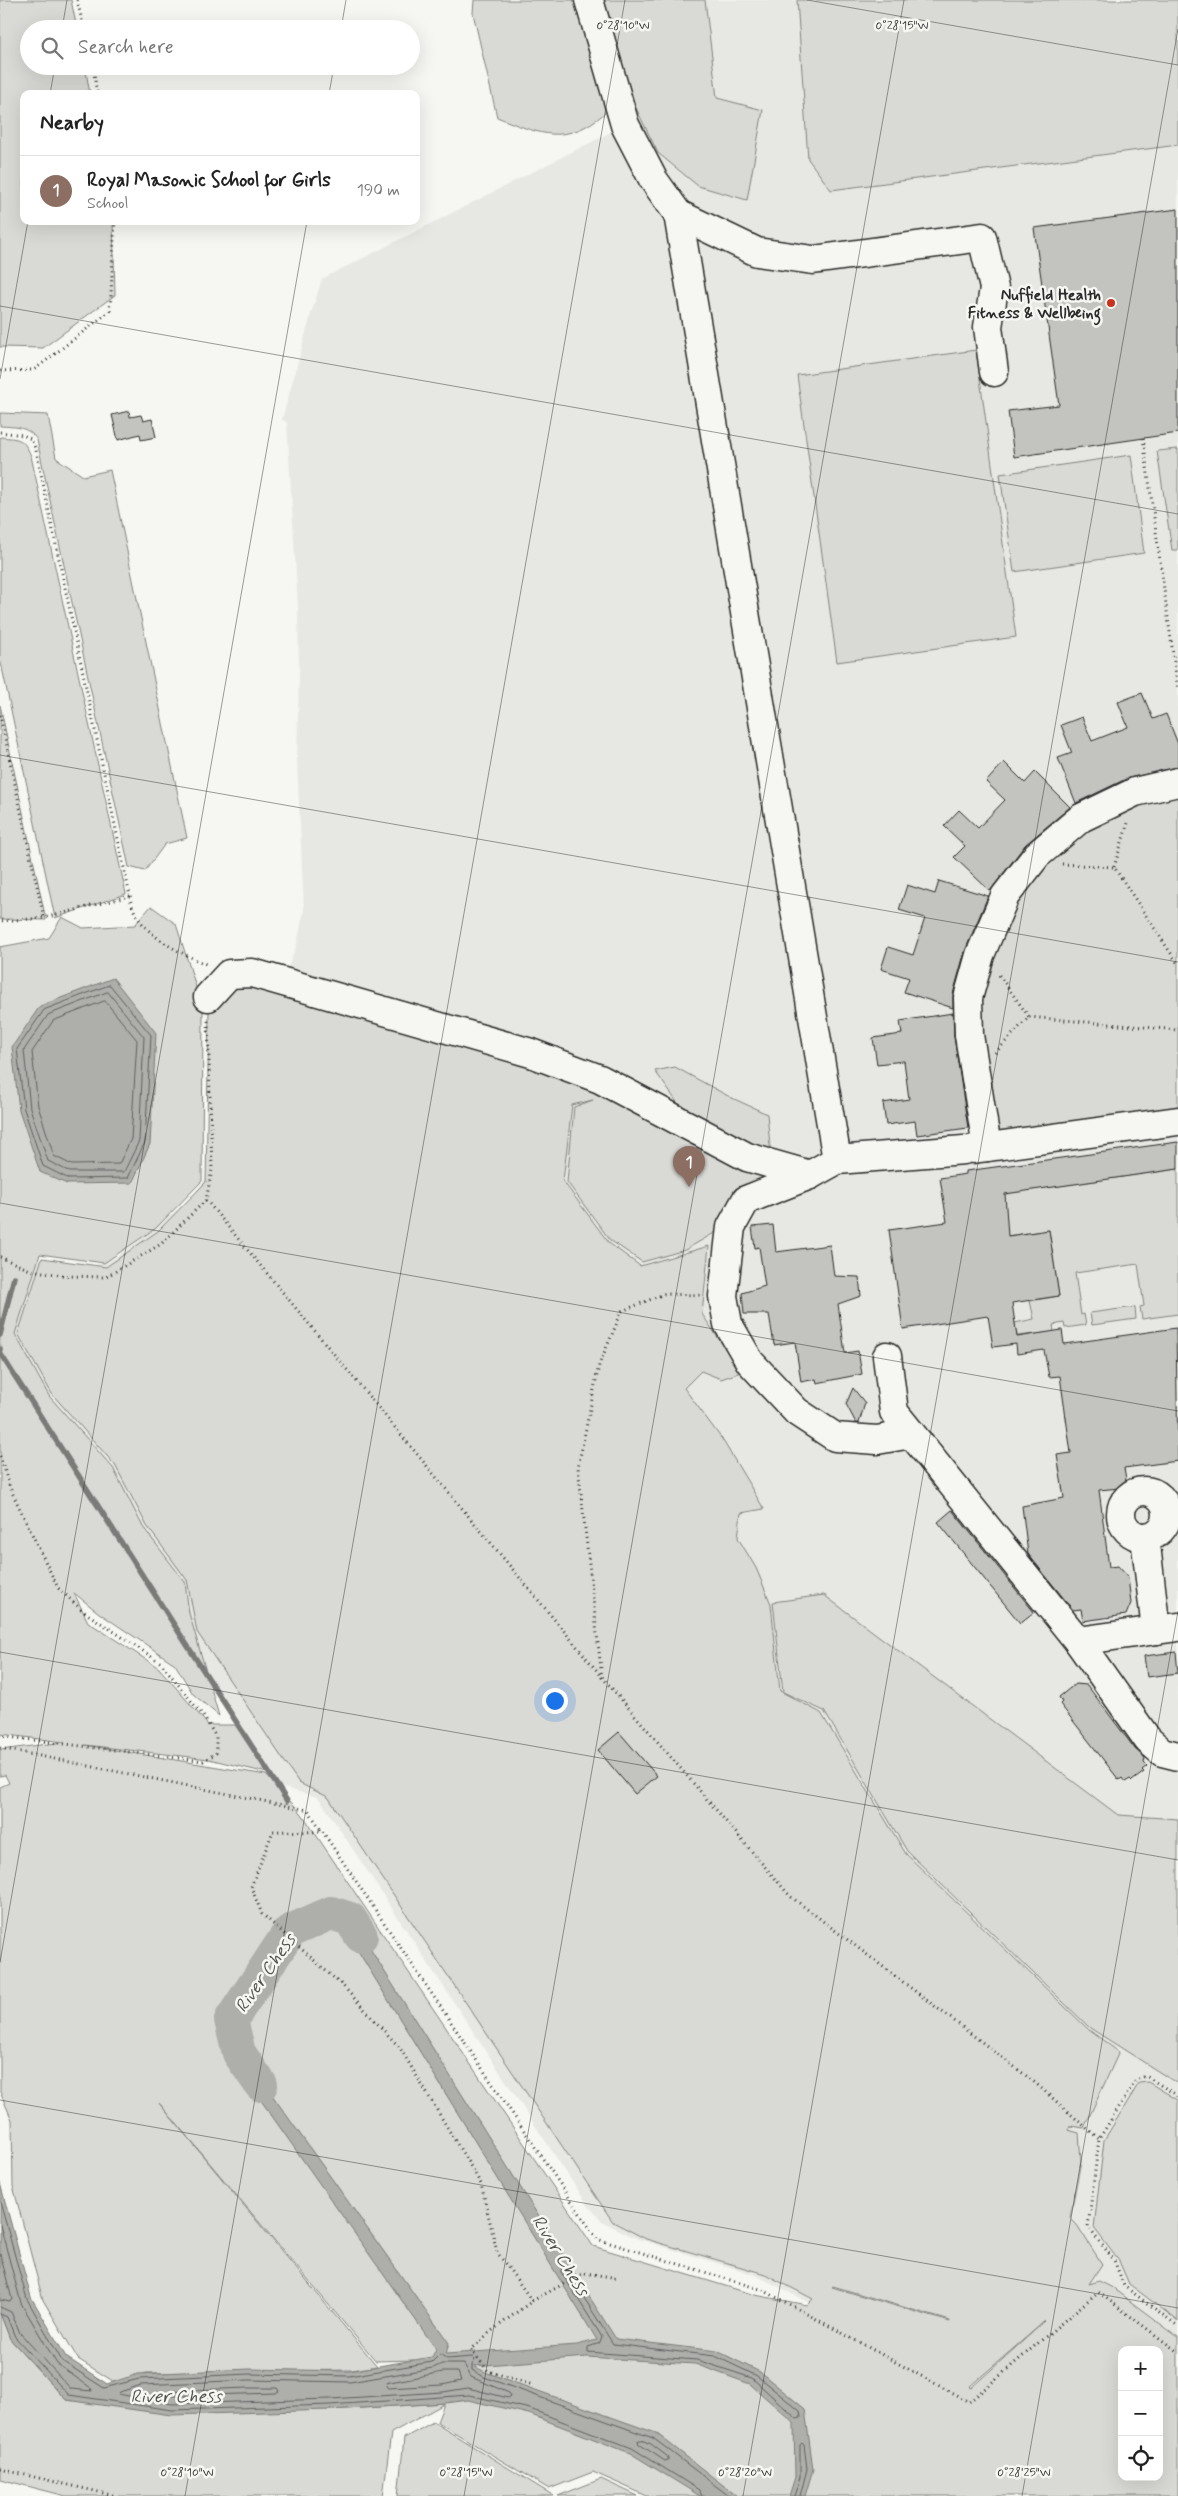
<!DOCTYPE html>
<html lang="en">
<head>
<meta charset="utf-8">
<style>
  :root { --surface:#fff; --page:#f6f6f6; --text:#222; --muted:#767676; --line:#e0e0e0; --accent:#c8321e }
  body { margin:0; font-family:Mynerve,sans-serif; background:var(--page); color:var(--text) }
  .controls { position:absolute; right:15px; bottom:15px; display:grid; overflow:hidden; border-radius:10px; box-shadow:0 5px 20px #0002 }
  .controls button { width:45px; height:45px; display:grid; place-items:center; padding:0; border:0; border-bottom:1px solid var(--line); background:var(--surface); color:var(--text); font:25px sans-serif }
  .you { position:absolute; left:554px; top:1700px; width:18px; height:18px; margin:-12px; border:4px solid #fff; border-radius:50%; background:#1a73e8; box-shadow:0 0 0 8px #1a73e833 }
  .badge { display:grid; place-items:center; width:32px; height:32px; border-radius:50%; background:var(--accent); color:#fff; font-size:16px; font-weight:700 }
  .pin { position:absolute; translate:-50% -41px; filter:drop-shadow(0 1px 2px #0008) }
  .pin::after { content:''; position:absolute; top:26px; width:18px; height:15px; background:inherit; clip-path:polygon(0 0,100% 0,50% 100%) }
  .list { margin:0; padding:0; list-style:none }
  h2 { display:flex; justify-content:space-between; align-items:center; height:65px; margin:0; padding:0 20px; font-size:21px }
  h2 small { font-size:16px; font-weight:400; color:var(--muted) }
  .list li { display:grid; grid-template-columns:32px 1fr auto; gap:15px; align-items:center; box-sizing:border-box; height:70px; padding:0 20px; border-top:1px solid var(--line) }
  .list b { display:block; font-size:19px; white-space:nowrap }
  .list p { margin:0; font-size:16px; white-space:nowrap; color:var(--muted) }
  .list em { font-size:16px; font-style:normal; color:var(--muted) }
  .icon { flex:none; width:28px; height:28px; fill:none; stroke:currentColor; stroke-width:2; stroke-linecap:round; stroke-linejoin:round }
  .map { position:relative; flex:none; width:1178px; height:2496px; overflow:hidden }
  .search { position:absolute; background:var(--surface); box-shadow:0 5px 20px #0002; left:20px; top:20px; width:400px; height:55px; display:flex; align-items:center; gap:12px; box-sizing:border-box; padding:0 18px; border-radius:28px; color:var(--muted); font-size:19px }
  .panel { position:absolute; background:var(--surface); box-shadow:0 5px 20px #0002; left:20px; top:90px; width:400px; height:135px; border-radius:10px }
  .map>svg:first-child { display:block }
  .built { fill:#e7e7e3 }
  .green { fill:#d9d9d5; stroke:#828280; fill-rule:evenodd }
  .water { fill:#aeaeab; stroke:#7a7a78; fill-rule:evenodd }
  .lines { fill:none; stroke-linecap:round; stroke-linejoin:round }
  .shore { stroke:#5f5f5e; stroke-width:1 }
  .stream { stroke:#7a7a78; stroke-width:5.5 }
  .river { stroke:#aeaeab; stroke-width:34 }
  .building { fill:#c3c3c0; stroke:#2b2b2b }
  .minor-casing { stroke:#2b2b2b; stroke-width:31 }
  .path { stroke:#2b2b2b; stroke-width:3; stroke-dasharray:1 4; stroke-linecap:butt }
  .minor { stroke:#f6f6f2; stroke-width:28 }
  .ticks { fill:none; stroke:#2b2b2b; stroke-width:1; stroke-opacity:0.45 }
  .poi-dot { fill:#c8321e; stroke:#f6f6f2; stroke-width:2 }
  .labels { text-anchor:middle; stroke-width:5; stroke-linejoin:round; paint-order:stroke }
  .poi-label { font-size:16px; font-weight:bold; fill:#2b2b2b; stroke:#f6f6f2; text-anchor:end }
  .water-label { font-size:18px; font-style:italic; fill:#525251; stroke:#f6f6f2 }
  .ticks-label { font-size:12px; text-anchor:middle; fill:#2b2b2b; stroke:#f6f6f2; stroke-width:5; stroke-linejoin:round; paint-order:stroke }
</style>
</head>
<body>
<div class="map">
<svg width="1178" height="2496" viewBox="0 0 1178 2496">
  <rect width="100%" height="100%" fill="#f6f6f2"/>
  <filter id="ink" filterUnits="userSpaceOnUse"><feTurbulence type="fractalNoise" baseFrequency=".02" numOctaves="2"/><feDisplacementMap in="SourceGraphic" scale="10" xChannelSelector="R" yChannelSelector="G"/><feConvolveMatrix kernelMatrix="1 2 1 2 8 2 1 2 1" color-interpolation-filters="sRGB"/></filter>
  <g filter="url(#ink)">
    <!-- built -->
    <polygon class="built" points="593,0 1178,0 1178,2337 1100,2281 1088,2284 970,2388 756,2275 638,2239 603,2222 587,2204 321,1801 317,1797 277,1786 267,1769 37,1433 0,1299 12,1245 50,1264 87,1269 115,1258 155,1228 190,1199 209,1174 297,944 304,910 297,760 299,674 298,607 287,422 282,420 312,311 322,279 625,125"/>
    <!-- green -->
    <g class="green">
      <polygon points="0,0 71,0 77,29 29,29 29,66 85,66 90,94 24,94 24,221 113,221 115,295 43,348 0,347"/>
      <path d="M474,0H580L607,101L605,113C566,146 541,135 497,117L473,13Z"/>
      <polygon points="600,0 705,0 717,98 763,110 747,200 698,186 658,153 635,106"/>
      <polygon points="797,0 1178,0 1178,145 831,190 808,159"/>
      <polygon points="976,350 1016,637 837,662 797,375"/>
      <path d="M0,413L48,415L56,458L83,476L110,470L187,838L165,844L145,871L129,867L37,440C28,426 15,427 0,426Z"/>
      <path d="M0,437C19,439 23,437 31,456L126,894L55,918L0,658Z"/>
      <polygon points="1178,449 1178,550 1172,550 1157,451"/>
      <polygon points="1131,455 1144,553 1014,572 1000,474"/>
      <polygon points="0,705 46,920 0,919"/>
      <polygon points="1178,791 1178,1108 993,1135 978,998 1015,895 1053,852 1123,807"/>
      <path d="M151,906L176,924L203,1009L202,1181L156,1228L104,1263L40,1254L15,1334L49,1396L113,1468L143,1527L185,1582L189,1613L219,1716L193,1694L175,1664L99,1613L74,1593L88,1622L159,1668L208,1725H235L267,1773L209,1759L85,1745L266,1775L302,1814L593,2246L755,2295L807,2305L813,2299L765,2274L646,2239L613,2222L328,1797L299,1783L197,1632L187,1580L147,1526L115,1465L52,1394L18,1334L42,1258L106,1267L158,1231L206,1182L209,1011L225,988L245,981L544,1063L686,1115L655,1071L675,1067L730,1097L767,1114L771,1156L760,1180L721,1229L685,1250L642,1262L610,1240L567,1182L574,1107L593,1100L572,1105L563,1181L609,1243L640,1266L709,1246L702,1314L741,1372L721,1379L701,1371L684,1388L722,1439L764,1509L741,1513L738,1538L756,1568L771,1604L780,1691L821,1713L906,1854L1089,2030L1119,2052L1084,2128L1070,2126L1068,2130L1079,2133L1081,2161L1070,2218L1077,2225L1102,2264L1089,2284L1099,2281L1111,2287L1178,2337V2496H647L593,2472L549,2489L437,2422L444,2404L391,2433L383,2496H66L0,2479V2313L10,2339L66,2400L330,2410L444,2403L414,2360L376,2361L159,2103L377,2366L352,2370L146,2373L116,2383L78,2359L43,2300L13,2186L12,2120L0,2092V1787L9,1783L5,1775L0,1776V1750L64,1742L0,1734V947L49,938L62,917L83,928L135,925ZM833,2286L950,2321V2322L832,2287ZM1045,2321L971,2388L969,2387ZM1122,2350H1159V2477H1122Z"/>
      <polygon points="1178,1169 1178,1314 1142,1319 1140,1307 1144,1306 1138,1264 1075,1273 1081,1315 1084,1314 1086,1325 1065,1328 1064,1323 1053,1325 1054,1332 1017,1336 1015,1323 1034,1319 1030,1301 1059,1296 1049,1230 985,1239 995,1195"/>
      <polygon points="1135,1307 1136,1319 1092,1325 1090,1313"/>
      <polygon points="824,1595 1118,1815 1178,1819 1178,2084 1090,2028 907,1851 824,1711 783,1692 773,1602"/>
      <polygon points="1148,2082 1178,2100 1178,2321 1129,2284 1119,2261 1094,2228 1104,2140 1139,2083"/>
      <polygon points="433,2422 554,2496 398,2496 404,2438"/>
      <polygon points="601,2479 638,2496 558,2496"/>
    </g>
    <!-- water -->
    <g class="water">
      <polygon points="113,978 156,1033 150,1144 132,1183 67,1184 40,1172 19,1110 12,1047 40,1006"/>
      <path d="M340,1901L616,2339L717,2351L760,2372L805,2409L813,2469L805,2496H789L795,2477L794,2423L750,2384L695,2364L587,2357L474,2366L485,2372L656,2433L737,2496H700L630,2453L529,2414L468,2400L445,2403L330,2410L171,2415L66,2400L10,2339L0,2313V2183L31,2297L66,2357L107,2384L138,2374L249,2369L349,2371L432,2357L436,2349L224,2048L217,2015L278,1922L321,1902ZM322,1914L339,1920L597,2340L577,2345L446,2354L449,2343L235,2043L230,2016L286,1931Z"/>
    </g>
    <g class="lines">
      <!-- shore -->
      <g class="shore">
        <polygon points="110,985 151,1035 145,1142 128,1178 69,1179 43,1166 24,1109 17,1049 44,1010"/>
        <polygon points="108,992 144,1037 139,1141 124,1172 70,1172 48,1161 30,1108 24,1050 48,1015"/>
        <polygon points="105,1001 137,1040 131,1139 119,1164 72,1165 54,1156 38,1106 32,1052 53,1021"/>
        <polyline points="0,2202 27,2299 62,2361 104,2388 139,2379 249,2374 349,2376 432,2362 440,2354 447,2359 472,2357 475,2360 472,2365 472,2370 484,2377 653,2438 729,2496"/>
        <polyline points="0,2225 21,2303 57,2364 91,2388 92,2391 71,2389 20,2333 11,2312 0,2307"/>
        <polyline points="0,2254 12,2299 10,2302 0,2300"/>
        <polygon points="562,2268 566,2269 613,2344 715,2356 757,2376 800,2411 801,2418 797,2419 752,2378 697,2360 588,2352 588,2347 600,2343 602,2337 561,2272"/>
        <polyline points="0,2314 7,2317 15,2337 69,2395 172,2410 330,2405 469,2395 530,2409 632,2448 699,2490 702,2496"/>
        <polygon points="442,2364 464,2364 471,2377 509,2393 511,2396 508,2398 468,2388 443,2392 330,2399 172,2404 118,2394 120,2392 141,2385 249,2380 350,2382 433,2368"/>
        <polygon points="443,2372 458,2372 461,2381 442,2385 388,2388 386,2386 387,2383"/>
        <polygon points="249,2388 277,2388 279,2391 276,2393 173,2396 170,2394 172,2391"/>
        <polygon points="641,2440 651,2444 668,2457 668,2460 665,2461 639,2444 638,2441"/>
        <polyline points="794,2496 800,2477 800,2445 802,2443 804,2445 807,2469 800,2496"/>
      </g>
      <!-- stream -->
      <g class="stream">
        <polyline points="0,1335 14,1277"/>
        <polyline points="0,1349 0,1353 287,1801"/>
      </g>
      <!-- river -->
      <polyline class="river" points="261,2085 239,2053 231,2020 290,1931 331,1913 350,1919 361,1936"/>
    </g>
    <!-- building -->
    <g class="building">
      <polygon points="1178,209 1178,433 1014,457 1008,411 1059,405 1034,228"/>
      <polygon points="129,411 130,417 141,415 143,421 152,419 156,437 141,440 140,434 118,440 112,415"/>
      <polygon points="1142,693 1153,719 1166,714 1178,744 1178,767 1128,778 1076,803 1058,758 1072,753 1061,725 1082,717 1092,741 1128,727 1118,702"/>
      <polygon points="1004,762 1025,783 1035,772 1070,807 1025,845 990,891 954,857 965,846 944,826 959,810 978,828 1005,800 986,782"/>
      <polygon points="939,881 988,896 965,951 953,994 953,1008 904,992 909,978 881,969 888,947 913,955 925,918 899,910 907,885 935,894"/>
      <polygon points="953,1013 954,1037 968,1128 917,1135 915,1121 886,1125 883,1103 909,1099 904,1061 877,1064 873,1038 902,1034 900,1021"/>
      <polygon points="1178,1142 1178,1169 1005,1194 1008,1236 1049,1230 1059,1296 1012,1303 1017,1337 1062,1330 1064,1344 1176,1328 1178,1461 1124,1468 1126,1479 1120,1488 1099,1490 1109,1567 1118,1566 1128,1577 1131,1603 1126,1615 1083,1621 1081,1609 1073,1610 1028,1554 1022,1506 1064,1498 1057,1455 1071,1453 1060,1376 1049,1377 1044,1350 1017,1354 1016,1344 993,1347 988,1316 903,1329 889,1230 947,1222 940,1178 966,1174 966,1171"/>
      <polygon points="773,1225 776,1252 830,1245 834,1276 859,1277 861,1296 838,1304 845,1353 858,1351 862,1374 817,1383 816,1379 801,1382 795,1342 774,1345 769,1314 744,1314 742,1293 765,1286 759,1247 755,1248 752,1227"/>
      <polygon points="853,1388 865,1403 859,1423 856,1423 846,1404"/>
      <polygon points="952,1510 1034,1612 1020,1623 938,1522"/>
      <polygon points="1176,1652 1178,1673 1147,1677 1144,1656"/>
      <polygon points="1075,1684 1087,1685 1135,1749 1145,1758 1144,1763 1147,1766 1142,1770 1144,1772 1132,1781 1130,1779 1125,1782 1122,1778 1119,1780 1060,1704 1062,1702 1059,1697"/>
      <polygon points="619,1732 657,1776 635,1794 598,1750"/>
    </g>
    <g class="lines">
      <!-- minor casing -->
      <g class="minor-casing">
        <g id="minor">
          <polyline points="589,0 625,125 653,179 678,214 757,252 813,260 982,237 994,288 988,327 994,372"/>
          <polyline points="678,214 837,1160"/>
          <polyline points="208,997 229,974 252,973 531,1053 600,1079 747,1157 810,1175"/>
          <polyline points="987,1147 969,1035 968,998 980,955 1005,896 1037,855 1081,818 1135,792 1178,782"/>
          <polyline points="973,1149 1178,1121"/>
          <polyline points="887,1356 894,1412 1078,1641 1178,1627"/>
          <polyline points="911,1434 877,1440 835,1437 797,1412 750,1362 728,1324 723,1296 731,1227 746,1200 810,1175 837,1160 964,1150"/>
          <circle cx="1144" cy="1514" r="23"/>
          <polyline points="1145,1537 1156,1630"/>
          <polyline points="1078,1641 1148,1740 1162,1752 1178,1756"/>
        </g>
      </g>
      <!-- path -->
      <g class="path">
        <polyline points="77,0 84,29"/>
        <polyline points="93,66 97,94"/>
        <polyline points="0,371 34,370 110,311 115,221"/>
        <polyline points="0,432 23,435 31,439 36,450 130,896 44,918 0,921"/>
        <polyline points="1143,438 1178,690"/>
        <polyline points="0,715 44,918"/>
        <polyline points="1062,864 1114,867 1178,964"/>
        <polyline points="1114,867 1129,820"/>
        <path d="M130,896C134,932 178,952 208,965"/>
        <polyline points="999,975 1029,1017"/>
        <polyline points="995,1053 1029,1017 1178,1030"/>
        <polyline points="206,1200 603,1678 790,1896 1033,2081 1099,2139"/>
        <polyline points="0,1257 30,1270 68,1276 106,1277 161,1244 206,1200 212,1170 208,1018"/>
        <polyline points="0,1456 10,1488 58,1588 83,1611 161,1663 204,1717 216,1737 216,1753 203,1761 0,1736"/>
        <polyline points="602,1678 578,1467 599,1365 622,1311 664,1294 702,1295"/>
        <polyline points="0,1748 308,1810 597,2239 763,2290 969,2402 1098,2292 1178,2352"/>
        <polyline points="320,1829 321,1832 273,1831 251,1887 262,1914 343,1986 400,2048 481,2184 497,2252 532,2301 489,2333 471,2350 488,2371 533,2385"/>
        <polyline points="1178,2096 1146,2076 1136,2080 1099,2139 1088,2227 1114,2260 1124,2286 1178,2326"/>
        <polyline points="532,2301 584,2273 619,2278"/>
        <polyline points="0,2469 116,2496"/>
      </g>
      <!-- minor -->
      <use href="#minor" class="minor"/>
    </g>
  </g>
  <!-- ticks -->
  <path class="ticks" d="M807,0L1178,65M62,29L67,0M341,29L346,0M50,94L55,66M329,94L334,66M0,306L1178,514M0,379L28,221M0,755L1178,962M0,1203L1178,1411M0,1652L1178,1860M0,1962L307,221M0,2100L1178,2308M185,2496L625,0M464,2496L904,0M743,2496L1178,29M1022,2496L1178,1611"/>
  <!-- markers -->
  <circle class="poi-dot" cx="1111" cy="303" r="5"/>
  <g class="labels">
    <!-- poi labels -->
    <g class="poi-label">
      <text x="1101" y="300">Nuffield Health<tspan x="1101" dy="18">Fitness &amp; Wellbeing</tspan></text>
    </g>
    <!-- water labels -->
    <g class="water-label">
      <text transform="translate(265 1973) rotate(-55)" y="6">River Chess</text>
      <text transform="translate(561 2255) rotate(58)" y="6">River Chess</text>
      <text x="176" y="2402">River Chess</text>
    </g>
  </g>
  <g class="ticks-label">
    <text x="623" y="29">0°28'10"W</text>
    <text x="902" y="29">0°28'15"W</text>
    <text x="187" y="2476">0°28'10"W</text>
    <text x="466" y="2476">0°28'15"W</text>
    <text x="745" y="2476">0°28'20"W</text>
    <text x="1024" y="2476">0°28'25"W</text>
  </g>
</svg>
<div class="controls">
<button>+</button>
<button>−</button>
<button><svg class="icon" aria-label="locate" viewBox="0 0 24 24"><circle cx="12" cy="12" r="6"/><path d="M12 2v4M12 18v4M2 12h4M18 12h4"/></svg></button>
</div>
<div class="you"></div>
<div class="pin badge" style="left:689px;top:1187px;background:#8d6e63">1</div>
<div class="search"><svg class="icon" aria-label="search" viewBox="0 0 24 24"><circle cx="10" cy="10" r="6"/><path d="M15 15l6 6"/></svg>Search here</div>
<section class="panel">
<h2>Nearby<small></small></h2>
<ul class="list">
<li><span class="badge" style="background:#8d6e63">1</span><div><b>Royal Masonic School for Girls</b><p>School</p></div><em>190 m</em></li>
</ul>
</section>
</div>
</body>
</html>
